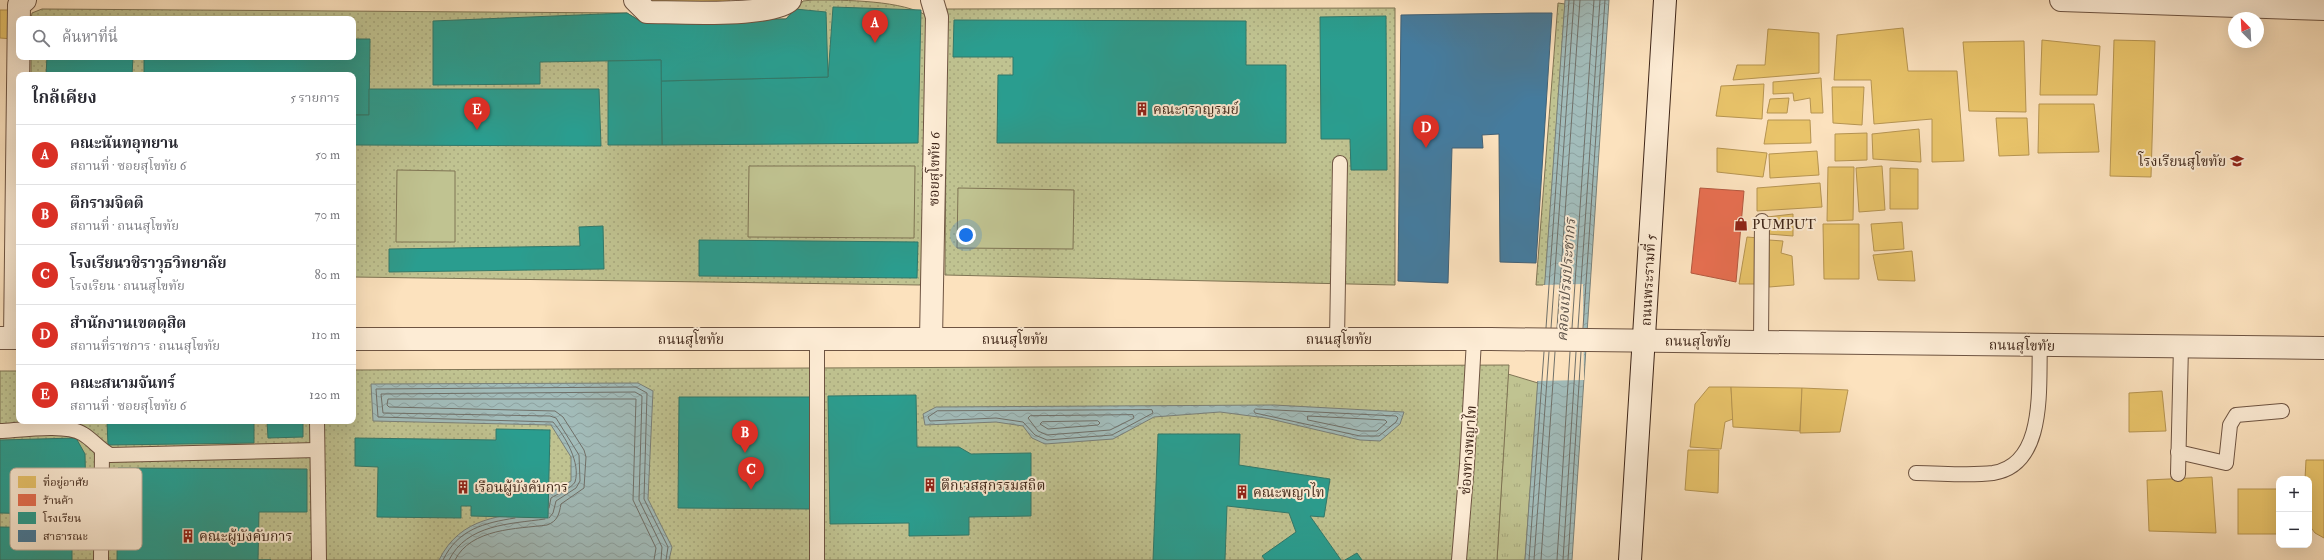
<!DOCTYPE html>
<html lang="th">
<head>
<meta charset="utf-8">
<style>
  :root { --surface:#fff; --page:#f7f7f7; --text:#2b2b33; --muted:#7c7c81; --line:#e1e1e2; --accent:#d93025 }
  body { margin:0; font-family:"IM FELL Double Pica","Noto Serif Thai",serif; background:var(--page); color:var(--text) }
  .controls { position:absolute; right:12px; bottom:12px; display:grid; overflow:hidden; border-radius:8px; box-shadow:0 4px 16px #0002 }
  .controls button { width:36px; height:36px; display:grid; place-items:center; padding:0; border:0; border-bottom:1px solid var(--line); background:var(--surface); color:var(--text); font:20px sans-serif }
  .compass { position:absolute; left:2228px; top:12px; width:36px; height:36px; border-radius:50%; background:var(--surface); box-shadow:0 4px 16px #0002; rotate:336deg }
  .you { position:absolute; left:966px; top:235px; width:14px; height:14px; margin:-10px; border:3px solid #fff; border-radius:50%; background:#1a73e8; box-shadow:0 0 0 6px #1a73e833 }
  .badge { display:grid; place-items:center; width:26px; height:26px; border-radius:50%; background:var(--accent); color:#fff; font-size:13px; font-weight:700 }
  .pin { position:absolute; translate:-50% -33px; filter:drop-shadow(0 1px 2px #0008) }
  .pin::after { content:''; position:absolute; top:21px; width:14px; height:12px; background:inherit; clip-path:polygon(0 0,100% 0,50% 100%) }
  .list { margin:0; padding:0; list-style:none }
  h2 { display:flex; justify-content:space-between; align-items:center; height:52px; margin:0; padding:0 16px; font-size:17px }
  h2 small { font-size:13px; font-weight:400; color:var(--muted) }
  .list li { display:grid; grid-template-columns:26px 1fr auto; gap:12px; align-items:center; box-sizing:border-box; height:60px; padding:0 16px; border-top:1px solid var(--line) }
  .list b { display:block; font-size:15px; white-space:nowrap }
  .list p { margin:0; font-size:13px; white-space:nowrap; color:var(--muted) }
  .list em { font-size:13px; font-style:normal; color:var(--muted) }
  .icon { flex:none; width:22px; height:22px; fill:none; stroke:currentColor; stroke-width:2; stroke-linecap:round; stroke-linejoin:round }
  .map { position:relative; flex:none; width:2324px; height:560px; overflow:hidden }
  .search { position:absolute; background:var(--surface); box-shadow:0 4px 16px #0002; left:16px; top:16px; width:340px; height:44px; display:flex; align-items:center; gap:10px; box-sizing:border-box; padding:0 14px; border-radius:8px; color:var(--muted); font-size:15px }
  .panel { position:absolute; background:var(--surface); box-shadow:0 4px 16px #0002; left:16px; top:72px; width:340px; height:352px; border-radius:8px }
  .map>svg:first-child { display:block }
  .grass { fill:url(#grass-tufts); stroke:#7f7454 }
  .garden { fill:url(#garden-dots); stroke:#7f7454 }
  .pitch { fill:#c0c391; stroke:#7f7454 }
  .water { fill:url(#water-waves); stroke:#7a8079 }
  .pier { fill:#fce2be }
  .homes { fill:#e9c46a; stroke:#b69451 }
  .shops { fill:#e76f51; stroke:#b45940 }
  .schools { fill:#2a9d8f; stroke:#30796b }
  .public { fill:#457b9d; stroke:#436175 }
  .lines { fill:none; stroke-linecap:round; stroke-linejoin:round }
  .shore { stroke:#707069; stroke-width:1 }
  .service-casing { stroke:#6e5442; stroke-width:16 }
  .minor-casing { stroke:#6e5442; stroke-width:24 }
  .tertiary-casing { stroke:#6e5442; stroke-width:24 }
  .secondary-casing { stroke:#3e2518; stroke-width:24 }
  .service { stroke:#fdecd5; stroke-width:14 }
  .minor { stroke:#fdecd5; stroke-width:22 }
  .tertiary { stroke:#fdecd5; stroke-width:22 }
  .secondary { stroke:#fdecd5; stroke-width:22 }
  .labels { text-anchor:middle; stroke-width:4; stroke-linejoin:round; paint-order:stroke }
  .poi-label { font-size:14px; fill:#3e2518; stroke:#fdecd5; text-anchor:start }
  .street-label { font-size:14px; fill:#3e2518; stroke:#fdecd5 }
  .water-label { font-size:15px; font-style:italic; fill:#5c5249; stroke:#fdecd5 }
  .key { fill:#fdecd5; stroke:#c4b09c; stroke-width:1 }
  .key-label { font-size:11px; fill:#3e2518 }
</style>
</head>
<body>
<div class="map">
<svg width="2324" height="560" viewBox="0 0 2324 560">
  <defs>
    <pattern id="grass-tufts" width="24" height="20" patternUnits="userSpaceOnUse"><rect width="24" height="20" fill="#c0c391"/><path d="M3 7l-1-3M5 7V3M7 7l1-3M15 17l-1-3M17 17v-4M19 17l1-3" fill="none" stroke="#a6a77c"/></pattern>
    <pattern id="garden-dots" width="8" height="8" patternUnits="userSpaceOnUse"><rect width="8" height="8" fill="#c0c391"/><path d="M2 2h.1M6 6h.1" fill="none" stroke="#a6a77c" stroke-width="1.8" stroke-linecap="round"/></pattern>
    <pattern id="water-waves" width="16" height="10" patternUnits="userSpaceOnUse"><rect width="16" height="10" fill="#a2bcba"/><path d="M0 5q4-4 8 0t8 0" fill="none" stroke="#8da19f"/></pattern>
  </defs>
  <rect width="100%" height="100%" fill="#fce2be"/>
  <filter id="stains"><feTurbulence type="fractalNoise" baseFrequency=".005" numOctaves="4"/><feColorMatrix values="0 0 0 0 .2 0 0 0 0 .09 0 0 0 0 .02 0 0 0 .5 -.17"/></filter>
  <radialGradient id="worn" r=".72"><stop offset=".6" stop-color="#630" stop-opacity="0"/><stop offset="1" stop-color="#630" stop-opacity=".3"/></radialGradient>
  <!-- grass -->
  <polygon class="grass" points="1508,374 1538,383 1525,560 1497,560"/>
  <!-- garden -->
  <g class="garden">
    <path d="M813,0C844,0 904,0 929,17L923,278L920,285L353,277V75H31V57H353V19H31L32,13L42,9L627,13L640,21L786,19L803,1Z"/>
    <polygon points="1558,3 1565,4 1545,285 1536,285"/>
    <polygon points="1395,8 1395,285 945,275 947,9"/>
    <polygon points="1509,365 1497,560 0,560 0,371 19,371 19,421 353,421 353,370"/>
  </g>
  <!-- pitch -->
  <g class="pitch">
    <polygon points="749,166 915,166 914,238 748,237"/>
    <polygon points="397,170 455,171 455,242 396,242"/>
    <polygon points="958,188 1074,190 1073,249 957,248"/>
  </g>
  <!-- water -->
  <g class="water">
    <polygon points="1565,0 1609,0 1572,560 1525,560"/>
    <path d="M638,383L653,391L648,499L672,547L669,560H439C461,516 501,516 545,510L547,495L571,481V457L551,425L373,421L371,384Z"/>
    <polygon points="1274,405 1404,412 1400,424 1380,441 1360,440 1266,418 1220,412 1154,417 1113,439 1045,444 1032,438 1023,426 996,422 925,425 923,414 936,407"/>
  </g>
  <!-- pier -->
  <polygon class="pier" points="1583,284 1584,380 1536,381 1543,285"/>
  <!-- homes -->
  <g class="homes">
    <polygon points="650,0 730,0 650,4"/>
    <polygon points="0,10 11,10 13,39 0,38"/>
    <polygon points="1903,28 1908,71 1957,71 1964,161 1932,162 1932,119 1874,124 1871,80 1834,80 1837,35"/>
    <polygon points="1768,29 1819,33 1819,73 1733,80 1737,65 1765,65"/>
    <polygon points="2042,40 2100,46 2097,95 2040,95"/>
    <polygon points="2114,40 2155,41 2151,177 2110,176"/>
    <polygon points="2024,41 2026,112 1969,111 1963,42"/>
    <polygon points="1821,78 1823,113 1811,113 1810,98 1794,101 1793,93 1773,94 1773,82"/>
    <polygon points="1764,84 1762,119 1716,116 1721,86"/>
    <polygon points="1832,87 1864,87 1862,125 1833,123"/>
    <polygon points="1789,98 1787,113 1767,113 1770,99"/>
    <polygon points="2039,104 2094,104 2099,152 2038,153"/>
    <polygon points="1996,118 2027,118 2029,155 1999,156"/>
    <polygon points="1768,120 1810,120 1811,143 1764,144"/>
    <polygon points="1919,129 1921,162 1873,159 1872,134"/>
    <polygon points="1867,133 1867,160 1835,161 1835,134"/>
    <polygon points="1717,148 1767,153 1763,177 1717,172"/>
    <polygon points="1817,151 1819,175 1770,178 1769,154"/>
    <polygon points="1882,166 1885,210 1859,212 1856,168"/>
    <polygon points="1828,167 1854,167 1853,220 1827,221"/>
    <polygon points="1890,168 1918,169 1918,209 1890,209"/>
    <polygon points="1820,183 1822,207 1757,211 1757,188"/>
    <polygon points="1793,214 1793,236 1768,234 1767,217"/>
    <polygon points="1902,222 1904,249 1874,251 1871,224"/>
    <polygon points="1823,224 1859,224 1859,279 1824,279"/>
    <polygon points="1747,237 1759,238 1758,284 1739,284"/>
    <polygon points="1769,240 1783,241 1781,253 1792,256 1794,285 1769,287"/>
    <polygon points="1912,251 1915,281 1878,280 1873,255"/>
    <polygon points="1709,387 1731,387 1733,419 1725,422 1721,449 1690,447 1695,404"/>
    <polygon points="1731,387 1802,388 1800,431 1733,427"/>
    <polygon points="1802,388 1848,390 1840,432 1800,433"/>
    <polygon points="2162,391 2166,431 2129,432 2129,393"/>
    <polygon points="1688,450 1719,450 1718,493 1685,490"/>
    <polygon points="2306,460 2324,460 2324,538 2315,533 2309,525 2309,479 2305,479"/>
    <polygon points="2212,477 2216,533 2149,531 2147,480"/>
    <rect x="2238" y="489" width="41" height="45"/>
  </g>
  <!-- shops -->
  <polygon class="shops" points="1700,188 1744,191 1736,282 1691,273"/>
  <!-- schools -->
  <g class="schools">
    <polygon points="833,7 921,10 918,143 662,145 661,81 828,77"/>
    <polygon points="795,9 826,12 828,77 661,81 661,60 540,62 540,84 433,85 433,21 627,13 640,21 786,19"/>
    <polygon points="1386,16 1387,170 1351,170 1350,139 1321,139 1320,17"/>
    <polygon points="954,20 1246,21 1246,65 1286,65 1286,143 997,143 998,75 1013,75 1013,57 953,57"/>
    <polygon points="353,39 370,39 369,115 353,115 353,75 144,75 144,57 353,57"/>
    <polygon points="47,57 133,57 132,75 46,75"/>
    <polygon points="661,60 662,145 608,145 608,61"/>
    <polygon points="369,89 599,89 601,146 354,145 355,115 369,115"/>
    <polygon points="603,226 604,269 389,272 389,249 580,246 579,227"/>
    <polygon points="699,240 918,242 917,278 699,276"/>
    <polygon points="916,395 917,447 959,447 971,454 1031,453 1031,516 969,517 969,535 909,536 909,523 830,524 828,396"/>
    <polygon points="679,397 812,397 811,509 678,508"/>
    <polygon points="107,421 254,421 254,443 108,445"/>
    <polygon points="267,421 303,421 303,437 268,438"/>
    <polygon points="496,429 550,430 548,518 471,516 471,506 461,506 461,518 377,517 378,467 355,466 355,438 496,440"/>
    <polygon points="1158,434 1240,434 1239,465 1330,479 1324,517 1310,516 1341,560 1265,560 1262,556 1296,532 1289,513 1227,506 1225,560 1153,560"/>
    <polygon points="76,438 85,454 86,504 80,515 0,513 0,440"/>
    <polygon points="118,468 307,469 307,512 259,512 258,560 271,560 117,560"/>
    <polygon points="0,527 72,528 72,560 0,560"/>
    <polygon points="1357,553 1362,560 1345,560"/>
  </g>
  <!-- public -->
  <polygon class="public" points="1531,13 1552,13 1536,263 1500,262 1499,134 1482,135 1483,148 1452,148 1448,283 1398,281 1401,15"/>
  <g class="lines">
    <!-- shore -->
    <g class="shore">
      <polyline points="1546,328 1569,0"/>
      <polyline points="1551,328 1574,0"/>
      <polyline points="1557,328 1580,0"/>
      <polyline points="1572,328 1594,0"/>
      <polyline points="1578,328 1600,0"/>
      <polyline points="1583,328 1605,0"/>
      <polygon points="1256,409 1396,416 1398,418 1396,422 1379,436 1360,436 1255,413 1254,411"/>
      <polygon points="1152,410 1153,413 1112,435 1047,440 1035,435 1023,422 996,418 930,421 928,417 937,411"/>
      <polygon points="1133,415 1134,418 1110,430 1047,435 1038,431 1028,418 1030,416"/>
      <polygon points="1308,416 1385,420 1387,422 1377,431 1361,431 1308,420"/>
      <polygon points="1098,421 1100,423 1098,425 1048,429 1040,424 1042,422"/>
      <path d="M549,508L551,498C557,494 572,488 575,482C581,463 565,436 553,422L378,417L376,389L636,387L647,393L644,499L668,547L666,560"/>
      <polyline points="549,518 553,513 556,501 576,488 580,481 579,455 556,418 550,416 383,413 381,394 635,392 642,396 639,500 662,547 661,560"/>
      <path d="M443,560C458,529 484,523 515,518"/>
      <path d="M449,560C467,524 510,524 545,519"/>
      <path d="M455,560C471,528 517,529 547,525C558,521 559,514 561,504L584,488L586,457L584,450L563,417L555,411L389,407L387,405L388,399H636L633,500L656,548L654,560"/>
      <polyline points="1529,560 1544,352"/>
      <polyline points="1534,560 1549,352"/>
      <polyline points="1541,560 1555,352"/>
      <polyline points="1557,560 1570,352"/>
      <polyline points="1563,560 1576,352"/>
      <polyline points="1568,560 1581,352"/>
    </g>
    <!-- service casing -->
    <g class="service-casing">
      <g id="service">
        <polyline points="817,339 817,560"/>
        <polyline points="1337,339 1340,163"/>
        <polyline points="1761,341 1762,221"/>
        <polyline points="317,421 319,560"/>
        <path d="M0,431C20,430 67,423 83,434C93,440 98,448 110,455L317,450"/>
        <polyline points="2178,452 2226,463 2230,425 2236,415 2282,411"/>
        <path d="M1916,473C1941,473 1968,476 1993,473C2047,465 2038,385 2040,345"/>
        <polyline points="2178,474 2181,346"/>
        <polyline points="101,560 102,451"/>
        <polyline points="1459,560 1467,464 1474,340"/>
      </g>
    </g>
    <!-- minor casing -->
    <g class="minor-casing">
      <g id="minor">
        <path d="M635,0L647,12C675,12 773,18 790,0"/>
        <polyline points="2061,0 2324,9"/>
        <polyline points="15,338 19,5 25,0"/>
        <polyline points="931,339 937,17 932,0"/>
      </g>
    </g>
    <!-- tertiary casing -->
    <g class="tertiary-casing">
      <g id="tertiary">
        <polyline points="0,338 19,338"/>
        <polyline points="353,339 1490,339 2324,348"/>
      </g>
    </g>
    <!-- secondary casing -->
    <g class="secondary-casing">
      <polyline id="secondary" points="1630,560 1665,0"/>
    </g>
    <!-- service -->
    <use href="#service" class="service"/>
    <!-- minor -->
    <use href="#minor" class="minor"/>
    <!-- tertiary -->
    <use href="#tertiary" class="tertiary"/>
    <!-- secondary -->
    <use href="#secondary" class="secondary"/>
  </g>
  <!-- icons -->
  <defs>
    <g id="building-bare" transform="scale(1.08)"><path d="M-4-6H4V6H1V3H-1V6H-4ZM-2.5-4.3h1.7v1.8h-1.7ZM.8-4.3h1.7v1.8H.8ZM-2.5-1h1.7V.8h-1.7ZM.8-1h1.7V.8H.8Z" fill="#8f2418" stroke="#fdecd5" stroke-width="2.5" paint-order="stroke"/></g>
    <g id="school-bare" transform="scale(1.08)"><path d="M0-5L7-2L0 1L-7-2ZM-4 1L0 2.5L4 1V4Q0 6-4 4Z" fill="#8f2418" stroke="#fdecd5" stroke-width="2.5" paint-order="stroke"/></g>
    <g id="shop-bare" transform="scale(1.08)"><path d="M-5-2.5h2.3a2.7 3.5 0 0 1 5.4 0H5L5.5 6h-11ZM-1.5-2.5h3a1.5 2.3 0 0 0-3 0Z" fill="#8f2418" stroke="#fdecd5" stroke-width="2.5" paint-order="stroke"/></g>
  </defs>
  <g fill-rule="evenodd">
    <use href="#building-bare" x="1142" y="109"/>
    <use href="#school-bare" x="2237" y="161"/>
    <use href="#shop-bare" x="1741" y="224"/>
    <use href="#building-bare" x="930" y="485"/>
    <use href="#building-bare" x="463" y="487"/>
    <use href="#building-bare" x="1242" y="492"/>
    <use href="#building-bare" x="188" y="536"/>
  </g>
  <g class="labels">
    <!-- poi labels -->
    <g class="poi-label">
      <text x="1153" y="114">คณะาราญรมย์</text>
      <text x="2226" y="166" text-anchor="end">โรงเรียนสุโขทัย</text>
      <text x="1752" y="229">PUMPUT</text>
      <text x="941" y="490">ตึกเวสสุกรรมสถิต</text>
      <text x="474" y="492">เรือนผู้บังคับการ</text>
      <text x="1253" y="497">คณะพญาไท</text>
      <text x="199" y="541">คณะผู้บังคับการ</text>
    </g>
    <!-- street labels -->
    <g class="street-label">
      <text transform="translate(934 169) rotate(-89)" y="5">ซอยสุโขทัย 6</text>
      <text transform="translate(1648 280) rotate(-87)" y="5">ถนนพระรามที่ 5</text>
      <text x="691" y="344">ถนนสุโขทัย</text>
      <text x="1015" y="344">ถนนสุโขทัย</text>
      <text x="1339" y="344">ถนนสุโขทัย</text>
      <text transform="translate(1698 341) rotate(1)" y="5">ถนนสุโขทัย</text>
      <text transform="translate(2022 345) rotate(1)" y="5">ถนนสุโขทัย</text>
      <text transform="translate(1468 450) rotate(-86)" y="5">ช่องทางพญาไท</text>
    </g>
    <!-- water labels -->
    <g class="water-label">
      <text transform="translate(1566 280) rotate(-86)" y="5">คลองเปรมประชากร</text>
    </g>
  </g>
  <!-- legend -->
  <rect x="10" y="468" width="132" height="82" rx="6" class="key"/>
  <rect x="18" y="476" width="18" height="12" fill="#e9c46a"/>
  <rect x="18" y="494" width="18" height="12" fill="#e76f51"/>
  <rect x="18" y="512" width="18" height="12" fill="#2a9d8f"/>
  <rect x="18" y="530" width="18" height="12" fill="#457b9d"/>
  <g class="key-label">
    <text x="43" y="486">ที่อยู่อาศัย</text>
    <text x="43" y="504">ร้านค้า</text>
    <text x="43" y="522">โรงเรียน</text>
    <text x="43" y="540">สาธารณะ</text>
  </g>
  <rect width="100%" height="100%" filter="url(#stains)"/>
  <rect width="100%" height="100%" fill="url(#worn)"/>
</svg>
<div class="controls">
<button>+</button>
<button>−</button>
</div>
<svg class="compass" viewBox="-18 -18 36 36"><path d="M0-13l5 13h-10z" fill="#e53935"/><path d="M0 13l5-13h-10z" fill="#7c7c81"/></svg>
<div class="you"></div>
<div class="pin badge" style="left:875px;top:43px">A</div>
<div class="pin badge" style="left:745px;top:453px">B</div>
<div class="pin badge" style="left:751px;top:490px">C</div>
<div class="pin badge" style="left:1426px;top:148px">D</div>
<div class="pin badge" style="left:477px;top:130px">E</div>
<div class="search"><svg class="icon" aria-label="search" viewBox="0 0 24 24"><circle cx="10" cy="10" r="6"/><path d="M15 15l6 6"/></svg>ค้นหาที่นี่</div>
<section class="panel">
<h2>ใกล้เคียง<small>5 รายการ</small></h2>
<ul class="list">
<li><span class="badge">A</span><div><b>คณะนันทอุทยาน</b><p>สถานที่ · ซอยสุโขทัย 6</p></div><em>50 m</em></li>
<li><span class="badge">B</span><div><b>ตึกรามจิตติ</b><p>สถานที่ · ถนนสุโขทัย</p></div><em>70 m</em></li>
<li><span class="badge">C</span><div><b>โรงเรียนวชิราวุธวิทยาลัย</b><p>โรงเรียน · ถนนสุโขทัย</p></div><em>80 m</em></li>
<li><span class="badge">D</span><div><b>สำนักงานเขตดุสิต</b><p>สถานที่ราชการ · ถนนสุโขทัย</p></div><em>110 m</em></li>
<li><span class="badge">E</span><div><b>คณะสนามจันทร์</b><p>สถานที่ · ซอยสุโขทัย 6</p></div><em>120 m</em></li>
</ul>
</section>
</div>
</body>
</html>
